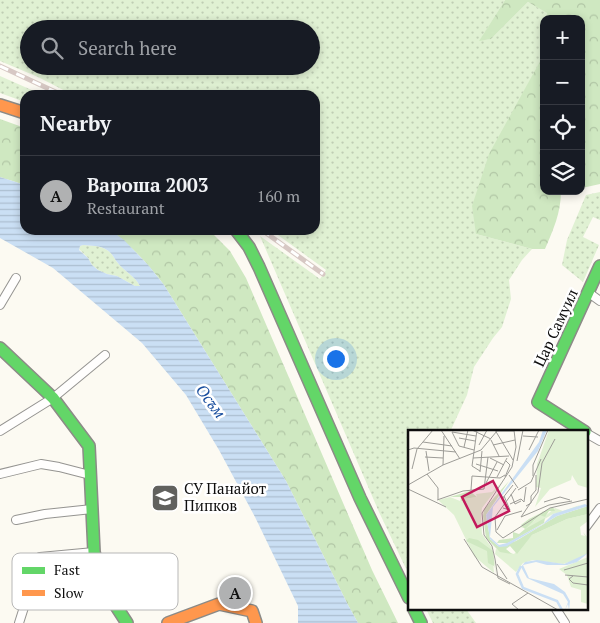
<!DOCTYPE html>
<html lang="en">
<head>
<meta charset="utf-8">
<style>
  :root { --surface:#171b24; --page:#242831; --text:#f1f3f6; --muted:#9ea1a6; --line:#363941; --accent:#b0b1b2 }
  body { margin:0; font-family:"PT Serif",serif; background:var(--page); color:var(--text) }
  .controls { position:absolute; right:15px; top:15px; display:grid; overflow:hidden; border-radius:10px; box-shadow:0 2px 8px #0003 }
  .controls button { width:45px; height:45px; display:grid; place-items:center; padding:0; border:0; border-bottom:1px solid var(--line); background:var(--surface); color:var(--text); font:25px sans-serif }
  .you { position:absolute; left:335px; top:358px; width:18px; height:18px; margin:-12px; border:4px solid #fff; border-radius:50%; background:#1a73e8; box-shadow:0 0 0 8px #1a73e833 }
  .badge { display:grid; place-items:center; width:32px; height:32px; border-radius:50%; background:var(--accent); color:#111; font-size:16px; font-weight:700 }
  .pin { position:absolute; translate:-50% -50%; border:2px solid #fff; box-shadow:0 1px 5px #0006 }
  .list { margin:0; padding:0; list-style:none }
  h2 { display:flex; justify-content:space-between; align-items:center; height:65px; margin:0; padding:0 20px; font-size:21px }
  h2 small { font-size:16px; font-weight:400; color:var(--muted) }
  .list li { display:grid; grid-template-columns:32px 1fr auto; gap:15px; align-items:center; box-sizing:border-box; height:80px; padding:0 20px; border-top:1px solid var(--line) }
  .list b { display:block; font-size:19px; white-space:nowrap }
  .list p { margin:0; font-size:16px; white-space:nowrap; color:var(--muted) }
  .list em { font-size:16px; font-style:normal; color:var(--muted) }
  .icon { flex:none; width:28px; height:28px; fill:none; stroke:currentColor; stroke-width:2; stroke-linecap:round; stroke-linejoin:round }
  .map { position:relative; flex:none; width:600px; height:623px; overflow:hidden }
  .search { position:absolute; background:var(--surface); box-shadow:0 2px 8px #0003; left:20px; top:20px; width:300px; height:55px; display:flex; align-items:center; gap:12px; box-sizing:border-box; padding:0 18px; border-radius:28px; color:var(--muted); font-size:19px }
  .panel { position:absolute; background:var(--surface); box-shadow:0 2px 8px #0003; left:20px; top:90px; width:300px; height:145px; border-radius:15px }
  .map>svg:first-child { display:block }
  .grass { fill:url(#grass-dots); fill-rule:evenodd }
  .forest { fill:url(#forest-crowns) }
  .water { fill:url(#water-rules); fill-rule:evenodd }
  .lines { fill:none; stroke-linecap:round; stroke-linejoin:round }
  .street-casing { stroke:#959491; stroke-width:10 }
  .fast-casing { stroke:#8c8b87; stroke-width:14 }
  .slow-casing { stroke:#8c8b87; stroke-width:14 }
  .street { stroke:#fffefd; stroke-width:8 }
  .fast { stroke:#63d668; stroke-width:11 }
  .slow { stroke:#ff974d; stroke-width:11 }
  .rail-casing { stroke:#d7c8c4; stroke-width:5 }
  .rail { stroke:#fff; stroke-width:3; stroke-dasharray:9; stroke-linecap:butt }
  .labels { text-anchor:middle; stroke-width:5; stroke-linejoin:round; paint-order:stroke }
  .street-label { font-size:15px; fill:#0e0e0e; stroke:#fff }
  .poi-label { font-size:15px; fill:#0e0e0e; stroke:#fff; text-anchor:start }
  .water-label { font-size:16px; font-style:italic; fill:#194e9e; stroke:#fff }
  .inset-river { fill:none; stroke:#cadff4; stroke-width:2.5 }
  .inset-road { fill:none; stroke:#9d9c97; stroke-width:1 }
  .view { fill:#c2185b; fill-opacity:0.15; stroke:#c2185b; stroke-width:2.5 }
  .inset-edge { fill:none; stroke:#0e0e0e; stroke-width:2.5 }
  .key { fill:#fff; stroke:#b7b7b7; stroke-width:1 }
  .key-label { font-size:14px; fill:#0e0e0e }
</style>
</head>
<body>
<div class="map">
<svg width="600" height="623" viewBox="0 0 600 623">
  <defs>
    <pattern id="grass-dots" width="8" height="8" patternUnits="userSpaceOnUse" patternTransform="scale(1.25)"><rect width="8" height="8" fill="#e0f1d3"/><path d="M2 2h.1M6 6h.1" fill="none" stroke="#bfcdb4" stroke-width="1.8" stroke-linecap="round"/></pattern>
    <pattern id="forest-crowns" width="20" height="18" patternUnits="userSpaceOnUse" patternTransform="scale(1.25)"><rect width="20" height="18" fill="#cfe8c1"/><path d="M2 6a3 3 0 1 1 6 0M12 15a3 3 0 1 1 6 0" fill="none" stroke="#b1c6a5"/></pattern>
    <pattern id="water-rules" width="6" height="5" patternUnits="userSpaceOnUse" patternTransform="scale(1.25)"><rect width="6" height="5" fill="#cadff4"/><path d="M0 2.5h6" fill="none" stroke="#acbed0"/></pattern>
  </defs>
  <rect width="100%" height="100%" fill="#fcfaf2"/>
  <!-- grass -->
  <g class="grass">
    <path d="M0,0H505L480,40L491,39L528,2L548,13V19H544V54L524,92L476,234L532,249L522,260L509,280L511,299L502,327L493,338L474,367L467,395L450,432H409V575L379,512L260,236L320,279L326,270L271,230H315V95H73L38,77L0,61ZM29,29H311V66H29Z"/>
    <polygon points="0,76 43,95 25,95 25,102 0,93"/>
    <polygon points="600,192 600,220 593,217 583,237 599,245 583,282 562,265 567,240 586,195"/>
    <path d="M83,245C91,246 100,245 107,250C112,253 114,258 117,262C124,271 135,276 140,286H135L117,276L107,274L98,270L92,265L88,258L79,249L80,246Z"/>
    <polygon points="426,609 466,609 476,623 433,623"/>
  </g>
  <!-- forest -->
  <g class="forest">
    <polygon points="505,0 600,0 600,184 582,188 581,187 581,19 548,19 547,13 528,2 491,39 479,41"/>
    <path d="M544,54V191H561C561,213 553,230 545,249H532L476,234L472,206L489,154Z"/>
    <polygon points="0,119 25,128 25,185 0,177"/>
    <path d="M110,230H209L230,251L246,278L372,570L398,623H358L348,605L286,481L164,285C148,264 132,246 110,230Z"/>
  </g>
  <!-- water -->
  <path class="water" d="M0,177L25,185V230H110L124,240L149,266L164,285L286,481L348,605L358,623H298V606L255,517L219,450L186,395L142,343L53,268L0,238ZM83,245C91,246 100,245 107,250C112,253 114,258 117,262C124,271 135,276 140,286H135L117,276L107,274L98,270L92,265L88,258L79,250L80,246Z"/>
  <g class="lines">
    <!-- street casing -->
    <g class="street-casing">
      <g id="street">
        <polyline points="589,293 600,301"/>
        <polyline points="0,305 16,278"/>
        <polyline points="0,431 53,398 105,355"/>
        <polyline points="586,433 600,441"/>
        <polyline points="0,474 41,464 59,467 90,475"/>
        <polyline points="16,520 45,514 92,509"/>
        <polyline points="586,527 600,508"/>
        <polyline points="556,609 565,623"/>
        <polyline points="19,623 40,557 94,552"/>
      </g>
    </g>
    <!-- fast casing -->
    <g class="fast-casing">
      <g id="fast">
        <polyline points="236,230 249,247 259,267 360,498 409,598"/>
        <polyline points="0,348 53,398 89,446 94,552 103,586 127,623"/>
        <polyline points="585,432 538,402 600,266"/>
        <polyline points="414,609 421,623"/>
      </g>
    </g>
    <!-- slow casing -->
    <g class="slow-casing">
      <g id="slow">
        <polyline points="0,105 25,113"/>
        <polyline points="168,623 219,604 252,611 256,623"/>
      </g>
    </g>
    <!-- street -->
    <use href="#street" class="street"/>
    <!-- fast -->
    <use href="#fast" class="fast"/>
    <!-- slow -->
    <use href="#slow" class="slow"/>
    <!-- rail casing -->
    <g class="rail-casing">
      <g id="rail">
        <polyline points="0,66 62,95"/>
        <polyline points="262,230 323,274"/>
      </g>
    </g>
    <!-- rail -->
    <use href="#rail" class="rail"/>
  </g>
  <!-- icons -->
  <defs>
    <g id="school-square" transform="scale(1.4375)"><rect x="-9" y="-9" width="18" height="18" rx="4" fill="#61615e" stroke="#fff"/><path d="M0-5L7-2L0 1L-7-2ZM-4 1L0 2.5L4 1V4Q0 6-4 4Z" fill="#fff"/></g>
  </defs>
  <g fill-rule="evenodd">
    <use href="#school-square" x="165" y="498"/>
  </g>
  <g class="labels">
    <!-- street labels -->
    <g class="street-label">
      <text transform="translate(556 328) rotate(-65)" y="5">Цар Самуил</text>
    </g>
    <!-- poi labels -->
    <g class="poi-label">
      <text x="184" y="494">СУ Панайот<tspan x="184" dy="17">Пипков</tspan></text>
    </g>
    <!-- water labels -->
    <g class="water-label">
      <text transform="translate(211 401) rotate(53)" y="6">Осъм</text>
    </g>
  </g>
  <!-- overview -->
  <g transform="translate(408 430)">
    <rect width="180" height="180" fill="#fcfaf2"/>
    <path d="M141,0H180V58L170,55L164,45L163,50L142,59L127,77L133,58L128,57L129,34ZM94,52L74,78L73,86L74,104L84,118L86,143L66,126L46,85L30,70L42,67L52,71L53,67V71L57,72L56,69L69,67L68,64L84,62ZM172,75L164,80L145,84L120,99L112,97L126,91L135,81L136,87L147,78L155,81ZM180,84V91L172,97L173,105L177,106L175,102L180,108V123L168,130L155,134L125,130L115,133L108,142L87,124L88,119L106,124L124,105L159,89Z" fill="#e0f1d3"/>
    <path d="M101,51L78,85L82,109L90,116L108,111L149,86L180,76V84L159,89L124,105L109,124L102,116L98,119L104,124L92,122L78,108L75,86L76,79ZM62,61L69,67L56,69L59,72L53,71V67H42ZM145,77L147,81H141L137,87L132,85L117,99L137,88L136,93L100,113H89L91,110L105,108V102L111,104L117,99L113,95L121,89ZM61,108L70,110L85,121L88,144L86,133V136L80,133L79,121L58,111Z" fill="#cfe8c1"/>
    <path d="M180,127V174L173,172V160L163,157L159,145L151,139Z" fill="#e0f1d3"/>
    <path d="M135,0H139L130,21L85,77L82,107L91,115L99,113L135,94L145,84L177,74L180,76L149,86L99,116H102L91,117L82,109L78,85L131,12ZM180,123L169,132L159,135H139L128,132L115,135L121,148L146,154L157,162L162,171L161,180L160,174L157,180L160,172L155,164L119,148L113,137L117,132L129,130L156,134Z" fill="#cadff4"/>
    <path class="inset-river" d="M113,136L109,144L115,158L149,171L154,180"/>
    <path class="inset-road" d="M33,0L52,29M64,0L83,9M69,0L64,36L72,41M87,0L105,30M115,6L130,7M51,8L67,11M147,9L134,33L130,62L113,87L141,75L164,71M83,10L91,26M15,12L44,16M71,15L79,0M85,15L107,10M56,17L60,0M0,20L6,18L48,22M66,20L51,16L44,2L68,6M121,20L131,0M18,21L21,41M17,27L35,28M65,28L101,26M82,28L96,35M109,31L115,0M68,34L90,41M35,35L36,6M4,39L9,19L25,0M72,42L74,21M19,44L30,58V69M101,45L110,58M125,46V35L140,0M89,47L99,28M97,47L102,35L98,31M78,53L89,32M0,55L35,35L73,20L89,1H106M108,58L87,87L88,102L95,108L142,78L180,69M0,59L38,77M63,60L64,46L92,48L97,45M110,60L123,52L133,29M103,64L107,74L113,71M29,70L55,61L76,59L80,27M136,72L152,67L162,70M97,73L94,69L105,55M102,74L113,69L116,72L118,57M118,76L123,73V66L128,60V45M95,78L102,80L96,66M89,100L97,86L114,81M56,109L74,137L150,180M87,129L84,116L76,105L74,83L104,37L108,17L106,0M87,129L90,148L102,154M89,134L99,149M156,140L180,133M157,145L180,147M165,146L161,149L165,153L180,155M111,180L104,174L120,163"/>
    <path class="view" d="M85,51L101,81L69,97L54,67Z"/>
    <rect width="180" height="180" class="inset-edge"/>
  </g>
  <!-- legend -->
  <rect x="12" y="553" width="166" height="57" rx="8" class="key"/>
  <rect x="22" y="567" width="23" height="7" fill="#63d668"/>
  <rect x="22" y="590" width="23" height="6" fill="#ff974d"/>
  <g class="key-label">
    <text x="54" y="575">Fast</text>
    <text x="54" y="598">Slow</text>
  </g>
</svg>
<div class="controls">
<button>+</button>
<button>−</button>
<button><svg class="icon" aria-label="locate" viewBox="0 0 24 24"><circle cx="12" cy="12" r="6"/><path d="M12 2v4M12 18v4M2 12h4M18 12h4"/></svg></button>
<button><svg class="icon" aria-label="layers" viewBox="0 0 24 24"><path d="M12 4l9 5-9 5-9-5zM3 14l9 5 9-5"/></svg></button>
</div>
<div class="you"></div>
<div class="pin badge" style="left:235px;top:593px">A</div>
<div class="search"><svg class="icon" aria-label="search" viewBox="0 0 24 24"><circle cx="10" cy="10" r="6"/><path d="M15 15l6 6"/></svg>Search here</div>
<section class="panel">
<h2>Nearby<small></small></h2>
<ul class="list">
<li><span class="badge">A</span><div><b>Вароша 2003</b><p>Restaurant</p></div><em>160 m</em></li>
</ul>
</section>
</div>
</body>
</html>
